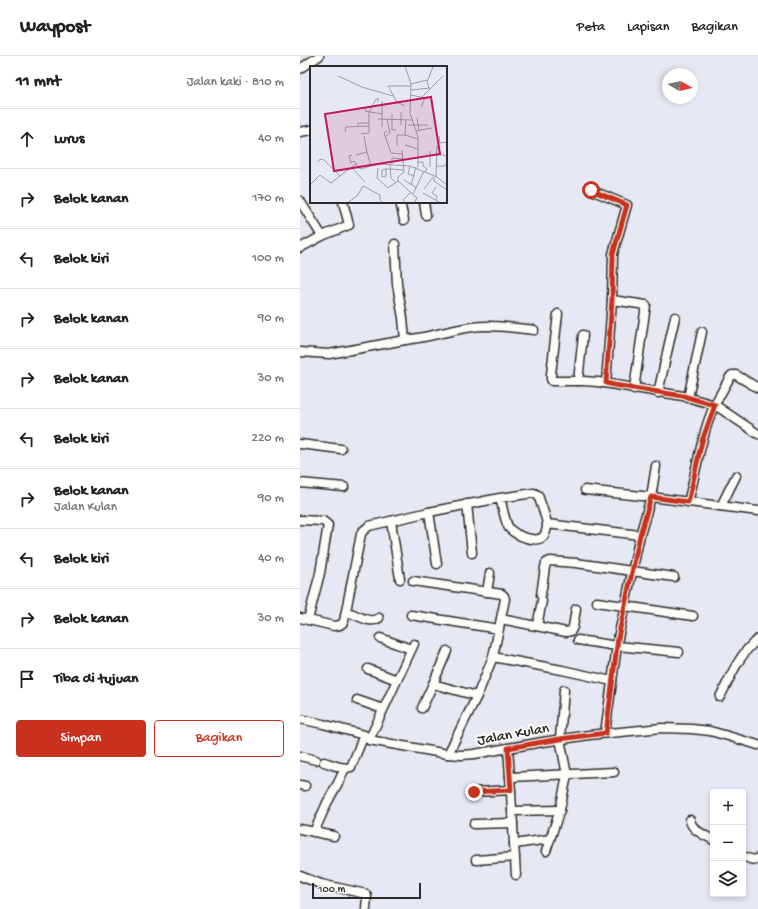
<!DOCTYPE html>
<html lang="id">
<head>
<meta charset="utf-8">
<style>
  :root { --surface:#fff; --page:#f2f2f2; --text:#222; --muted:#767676; --line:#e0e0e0; --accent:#c8321e }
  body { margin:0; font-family:"Gochi Hand",sans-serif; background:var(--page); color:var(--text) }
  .controls { position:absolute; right:12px; bottom:12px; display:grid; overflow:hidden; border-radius:4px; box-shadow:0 2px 6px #0003 }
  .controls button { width:36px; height:36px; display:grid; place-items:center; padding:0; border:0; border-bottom:1px solid var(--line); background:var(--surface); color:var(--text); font:20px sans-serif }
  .compass { position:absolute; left:362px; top:12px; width:36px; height:36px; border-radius:50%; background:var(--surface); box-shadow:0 2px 6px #0003; rotate:99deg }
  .scale { position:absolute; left:12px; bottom:10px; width:109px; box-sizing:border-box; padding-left:4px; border:2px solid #2b2b2b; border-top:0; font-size:11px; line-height:14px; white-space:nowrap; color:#2b2b2b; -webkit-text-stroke:3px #fdfcf7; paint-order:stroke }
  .stop { position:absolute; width:12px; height:12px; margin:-9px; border:3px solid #c8321e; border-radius:50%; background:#fff }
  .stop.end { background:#c8321e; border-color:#fff; box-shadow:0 1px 4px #0008 }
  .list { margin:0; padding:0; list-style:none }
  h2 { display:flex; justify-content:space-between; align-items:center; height:52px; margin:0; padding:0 16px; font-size:17px }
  h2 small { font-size:13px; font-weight:400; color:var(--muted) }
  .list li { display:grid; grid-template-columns:26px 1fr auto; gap:12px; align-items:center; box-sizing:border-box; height:60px; padding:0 16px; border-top:1px solid var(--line) }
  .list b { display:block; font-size:15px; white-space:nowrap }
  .list p { margin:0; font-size:13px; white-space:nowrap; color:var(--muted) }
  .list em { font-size:13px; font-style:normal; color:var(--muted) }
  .actions { display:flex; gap:8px; padding:12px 16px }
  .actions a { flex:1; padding:9px 0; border:1px solid var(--accent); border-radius:4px; text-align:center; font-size:14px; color:var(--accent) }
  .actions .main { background:var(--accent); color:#fff }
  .icon { flex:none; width:22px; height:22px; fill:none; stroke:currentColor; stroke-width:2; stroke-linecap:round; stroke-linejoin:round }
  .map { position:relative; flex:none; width:458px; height:853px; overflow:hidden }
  header { display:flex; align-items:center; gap:24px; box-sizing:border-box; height:56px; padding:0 20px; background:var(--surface); border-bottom:1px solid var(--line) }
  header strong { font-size:19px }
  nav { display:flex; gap:22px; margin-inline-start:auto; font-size:14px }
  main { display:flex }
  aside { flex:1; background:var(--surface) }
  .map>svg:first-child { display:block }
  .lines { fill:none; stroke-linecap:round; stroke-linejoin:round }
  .minor-casing { stroke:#2b2b2b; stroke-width:11 }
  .minor { stroke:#fdfcf7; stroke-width:8 }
  .route { stroke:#c8321e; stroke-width:5 }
  .labels { text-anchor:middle; stroke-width:4; stroke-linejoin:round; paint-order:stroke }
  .street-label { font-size:15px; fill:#2b2b2b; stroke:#fdfcf7 }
  .inset-road { fill:none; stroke:#9b9da4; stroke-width:1 }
  .view { fill:#c2185b; fill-opacity:0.15; stroke:#c2185b; stroke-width:2 }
  .inset-edge { fill:none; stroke:#2b2b2b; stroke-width:2 }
</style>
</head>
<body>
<header>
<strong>Waypost</strong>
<nav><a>Peta</a><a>Lapisan</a><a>Bagikan</a></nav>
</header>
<main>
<aside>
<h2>11 mnt<small>Jalan kaki · 810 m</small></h2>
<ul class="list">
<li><svg class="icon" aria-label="ahead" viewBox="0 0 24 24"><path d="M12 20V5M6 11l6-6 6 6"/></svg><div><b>Lurus</b></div><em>40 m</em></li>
<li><svg class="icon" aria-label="right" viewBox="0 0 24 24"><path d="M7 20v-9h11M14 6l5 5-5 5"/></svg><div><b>Belok kanan</b></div><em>170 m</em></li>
<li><svg class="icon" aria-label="left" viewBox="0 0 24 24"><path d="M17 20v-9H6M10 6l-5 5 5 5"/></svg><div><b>Belok kiri</b></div><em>100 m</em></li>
<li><svg class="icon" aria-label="right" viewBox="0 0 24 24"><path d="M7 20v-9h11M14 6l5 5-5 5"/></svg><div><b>Belok kanan</b></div><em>90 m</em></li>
<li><svg class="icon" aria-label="right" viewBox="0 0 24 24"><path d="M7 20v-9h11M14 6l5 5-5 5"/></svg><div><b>Belok kanan</b></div><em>30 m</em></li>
<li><svg class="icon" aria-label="left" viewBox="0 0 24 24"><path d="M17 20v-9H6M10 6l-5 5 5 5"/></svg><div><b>Belok kiri</b></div><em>220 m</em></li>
<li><svg class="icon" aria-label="right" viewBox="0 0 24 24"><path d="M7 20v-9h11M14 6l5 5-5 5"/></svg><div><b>Belok kanan</b><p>Jalan Kulan</p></div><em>90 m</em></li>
<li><svg class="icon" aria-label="left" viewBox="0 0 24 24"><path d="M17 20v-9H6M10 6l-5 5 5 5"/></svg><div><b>Belok kiri</b></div><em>40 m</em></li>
<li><svg class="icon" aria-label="right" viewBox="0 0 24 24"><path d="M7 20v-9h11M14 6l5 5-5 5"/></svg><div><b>Belok kanan</b></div><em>30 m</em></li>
<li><svg class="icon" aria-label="arrive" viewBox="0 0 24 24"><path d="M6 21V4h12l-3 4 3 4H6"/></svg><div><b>Tiba di tujuan</b></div></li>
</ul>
<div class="actions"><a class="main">Simpan</a><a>Bagikan</a></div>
</aside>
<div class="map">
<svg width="458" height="853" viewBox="0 0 458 853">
  <rect width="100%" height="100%" fill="#e6e9f4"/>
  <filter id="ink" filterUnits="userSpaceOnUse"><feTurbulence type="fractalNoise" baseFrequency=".025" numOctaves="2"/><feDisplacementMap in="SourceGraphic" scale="8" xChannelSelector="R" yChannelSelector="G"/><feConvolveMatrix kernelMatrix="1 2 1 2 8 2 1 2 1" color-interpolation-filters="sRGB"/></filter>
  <g filter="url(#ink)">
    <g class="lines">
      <!-- minor casing -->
      <g class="minor-casing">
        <g id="minor">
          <polyline points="0,13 19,0"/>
          <polyline points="0,76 11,74"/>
          <polyline points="291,134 327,149 313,198 312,244 306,327"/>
          <polyline points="0,145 22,180 0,192"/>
          <polyline points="100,146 104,164"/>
          <polyline points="124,146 126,159"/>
          <polyline points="22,180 49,169 43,146"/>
          <polyline points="312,244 346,249 334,333"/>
          <polyline points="258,258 251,318 251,323 252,325 283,325 298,326 383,340 415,349 458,378"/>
          <path d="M105,284C128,282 149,274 172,271C192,268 214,272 234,274"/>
          <polyline points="0,296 29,298 105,284 103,262 97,228 95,188"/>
          <polyline points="278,325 283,279"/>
          <polyline points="358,337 375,261"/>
          <polyline points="388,342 402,276"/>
          <polyline points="0,388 41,393"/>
          <polyline points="0,427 44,431"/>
          <polyline points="285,434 351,441 458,455"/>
          <path d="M388,446C394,425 397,404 403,383C406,371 410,359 415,348C420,339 425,330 430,321L432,319H436L458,332"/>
          <polyline points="167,448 172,497"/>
          <polyline points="421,450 436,420"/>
          <polyline points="129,456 137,508"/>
          <polyline points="0,464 23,465 28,469 20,517 8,564"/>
          <polyline points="91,465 100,523"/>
          <polyline points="247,468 340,479"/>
          <polyline points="113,525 202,538 204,540 205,543 193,601"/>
          <polyline points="187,536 190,517"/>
          <polyline points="241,539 245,511 246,507 250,505 276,507 374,521"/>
          <polyline points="297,546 393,560"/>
          <path d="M46,556C58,558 69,569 79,562"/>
          <polyline points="111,559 199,573"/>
          <path d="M0,562L34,570C39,570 42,569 44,565L61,478L63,475L69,470L129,456L200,442L234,437L238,439C240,446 247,463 247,469C247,471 246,476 245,478C239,490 215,479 209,472C205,467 202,448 200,442"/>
          <polyline points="201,563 266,576 271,575 273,571 276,553"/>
          <polyline points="237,570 242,545"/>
          <polyline points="80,582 111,593"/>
          <polyline points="278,584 317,590 379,596"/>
          <polyline points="68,613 97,624"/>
          <polyline points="133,628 147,595"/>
          <path d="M420,641C431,620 439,598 458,583"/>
          <polyline points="57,644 83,653"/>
          <polyline points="122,652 133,628 177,640"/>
          <polyline points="0,663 23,668 64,679 69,684 148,698 162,699 174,698 243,686 289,679 362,672 392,673 410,675 428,680 458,689"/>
          <polyline points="305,677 318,582 340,479 351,441 356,410"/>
          <polyline points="69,684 114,588"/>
          <polyline points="208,692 210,721 216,819"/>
          <polyline points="148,698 177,640 193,601 262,614 312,625"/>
          <polyline points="0,700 16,704"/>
          <path d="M24,706C32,708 43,714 51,711L64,679"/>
          <polyline points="210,721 314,716"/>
          <polyline points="0,729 5,730"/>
          <polyline points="174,736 211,734"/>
          <polyline points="212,755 260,754"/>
          <path d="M390,764C391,774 405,779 413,784"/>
          <polyline points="174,768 213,767"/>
          <polyline points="0,773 34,780"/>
          <polyline points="14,776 27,747 38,727 45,712"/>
          <polyline points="214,788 250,783"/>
          <polyline points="246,795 260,754 267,719 260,683 264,634"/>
          <path d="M443,800C448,802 453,806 458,802"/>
          <polyline points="176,804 215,801"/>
          <polyline points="0,820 21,828 66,838 67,840 66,853"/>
        </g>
      </g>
      <!-- minor -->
      <use href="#minor" class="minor"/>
    </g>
  </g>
  <g class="lines" filter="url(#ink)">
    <!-- route -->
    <path class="route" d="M174,736L211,734L208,692L260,683L306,677L318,582L340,479L351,441L388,446C394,425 397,403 403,382C407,371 411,360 415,349L383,340L314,329L306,327L312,244L313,198L327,149L291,134"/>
  </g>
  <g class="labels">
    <!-- street labels -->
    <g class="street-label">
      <text transform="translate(213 677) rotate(-10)" y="5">Jalan Kulan</text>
    </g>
  </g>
  <!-- overview -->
  <g transform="translate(10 10)">
    <rect width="137" height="137" fill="#e6e9f4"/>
    <path class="inset-road" d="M95,0L101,18L100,47L108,71V101M28,10L52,21L83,30M101,18L117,14M119,22L117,16L123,1M101,24L120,22M101,29L115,32L111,41M112,31L133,10M72,35V61M95,40L87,36L78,20H101M56,41L55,45L72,48M91,46V59M82,48V64H86M107,52L109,64M68,53L102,54M96,54L95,69L108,73M98,59H118M48,61V57H59M77,65L74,67L81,87L92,88M106,65L122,62M35,66L36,61L59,60M51,68L59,67V46L66,33H69L67,36M54,70L57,86M129,70L130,77L137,76M75,71L80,67L77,53M95,79L108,83M87,80V69H95M42,89L39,90L41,97L44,95L46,98M46,89L57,86L61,100M126,89H134L137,92M8,96L10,93L14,94L30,110L46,98L50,103L69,98L100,100L127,111L137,119M107,96H113V100L117,103L115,106M80,98L81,112L86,117M82,98V92L94,93M100,100L98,108L105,110M126,100H135L137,95M120,101V85M42,102L55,116M68,102L67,112L78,122L88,115V111L94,106L92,84M76,103V110L72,111V104L76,103H81L93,104M126,110L127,80H131M124,111V115L137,124M94,114L107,122M88,115L107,132L104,137M0,119L10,109L21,117L30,110M101,119L106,101M114,123L123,111M113,127L131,137M103,128L114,105M126,134L127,130L122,127L126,121M37,137L47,130L53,120L70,129V134L73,137M96,137L93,134L101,126"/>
    <path class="view" d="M121,31L130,88L24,105L15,48Z"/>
    <rect width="137" height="137" class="inset-edge"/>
  </g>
</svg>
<div class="controls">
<button>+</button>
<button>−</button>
<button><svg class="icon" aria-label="layers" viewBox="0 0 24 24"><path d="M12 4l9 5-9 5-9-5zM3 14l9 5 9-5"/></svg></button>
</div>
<svg class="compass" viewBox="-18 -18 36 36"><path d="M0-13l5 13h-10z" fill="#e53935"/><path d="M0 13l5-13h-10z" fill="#767676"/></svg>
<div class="scale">100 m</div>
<div class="stop" style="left:291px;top:134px"></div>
<div class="stop end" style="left:174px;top:736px"></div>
</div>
</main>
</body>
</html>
